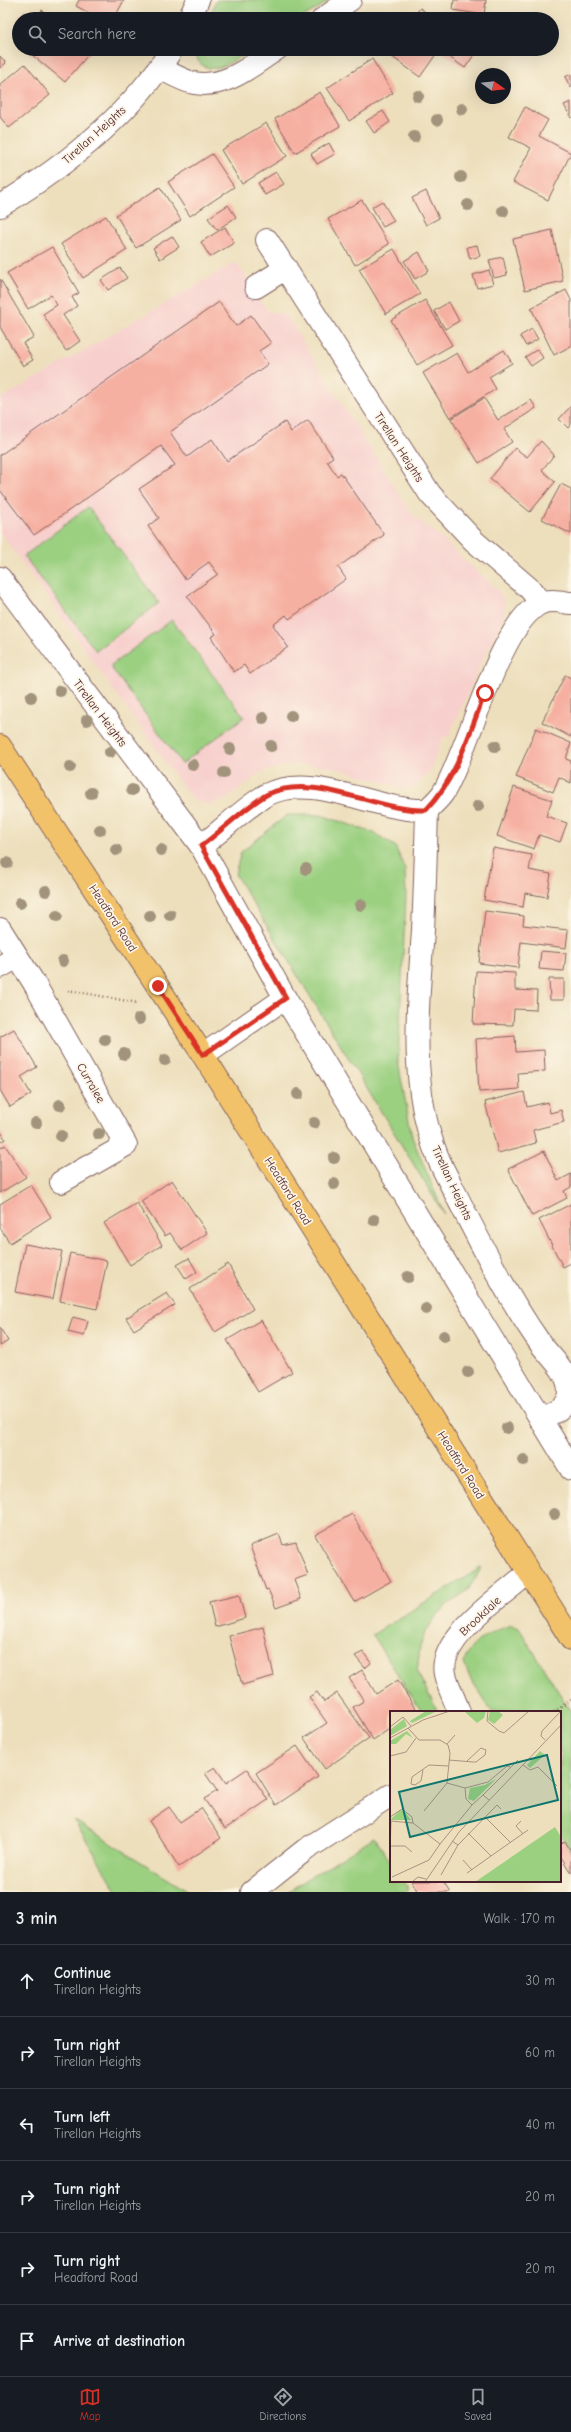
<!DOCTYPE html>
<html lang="en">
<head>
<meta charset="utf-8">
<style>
  :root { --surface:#171b24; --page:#20242c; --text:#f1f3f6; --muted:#9ea1a6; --line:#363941; --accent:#d93025 }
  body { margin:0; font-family:"Comic Neue",sans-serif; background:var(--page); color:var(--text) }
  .compass { position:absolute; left:475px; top:68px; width:36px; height:36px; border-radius:50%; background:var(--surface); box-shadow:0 4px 16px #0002; rotate:104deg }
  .stop { position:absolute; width:12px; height:12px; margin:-9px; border:3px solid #d93025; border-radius:50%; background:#fff }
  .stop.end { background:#d93025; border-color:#fff; box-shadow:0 1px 4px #0008 }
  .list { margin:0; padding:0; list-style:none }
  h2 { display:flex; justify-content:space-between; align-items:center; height:52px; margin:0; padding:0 16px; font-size:17px }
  h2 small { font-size:13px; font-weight:400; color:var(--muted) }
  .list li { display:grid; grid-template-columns:26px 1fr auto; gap:12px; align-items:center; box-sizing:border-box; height:72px; padding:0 16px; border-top:1px solid var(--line) }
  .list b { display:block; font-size:15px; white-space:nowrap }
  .list p { margin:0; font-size:13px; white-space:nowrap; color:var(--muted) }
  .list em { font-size:13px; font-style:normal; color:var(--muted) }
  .icon { flex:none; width:22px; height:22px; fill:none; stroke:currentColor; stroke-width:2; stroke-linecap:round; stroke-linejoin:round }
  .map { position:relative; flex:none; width:571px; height:1892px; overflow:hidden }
  .search { position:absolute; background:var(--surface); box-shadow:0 4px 16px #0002; left:12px; right:12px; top:12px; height:44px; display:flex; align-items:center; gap:10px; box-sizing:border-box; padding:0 14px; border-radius:22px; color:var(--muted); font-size:15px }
  .sheet { height:484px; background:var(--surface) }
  nav { display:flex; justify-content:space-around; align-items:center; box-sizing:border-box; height:56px; border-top:1px solid var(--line); background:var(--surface); font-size:11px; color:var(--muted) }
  nav a { display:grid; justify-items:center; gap:2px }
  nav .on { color:var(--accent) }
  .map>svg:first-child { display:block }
  .built { fill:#f7d0cd }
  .green { fill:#9bd081; stroke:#727856 }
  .building { fill:#f6b0a2 }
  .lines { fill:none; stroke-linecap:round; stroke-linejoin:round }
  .street-casing { stroke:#83625e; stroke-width:24 }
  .primary-casing { stroke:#83625e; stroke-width:24 }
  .path { stroke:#83625e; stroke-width:2.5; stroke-dasharray:1 3; stroke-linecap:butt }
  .street { stroke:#fff; stroke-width:22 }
  .primary { stroke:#f2c26a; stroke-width:22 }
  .tree { fill:#a1937b }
  .route { stroke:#d93025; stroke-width:5 }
  .labels { text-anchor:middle; stroke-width:3.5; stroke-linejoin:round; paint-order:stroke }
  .street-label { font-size:12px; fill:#4a1f2b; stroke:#fcf5e5 }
  .inset-road { fill:none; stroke:#ac9282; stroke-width:1 }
  .view { fill:#0f766e; fill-opacity:0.15; stroke:#0f766e; stroke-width:2 }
  .inset-edge { fill:none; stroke:#4a1f2b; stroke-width:2 }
</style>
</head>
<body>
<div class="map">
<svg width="571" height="1892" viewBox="0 0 571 1892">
  <rect width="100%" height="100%" fill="#fcf5e5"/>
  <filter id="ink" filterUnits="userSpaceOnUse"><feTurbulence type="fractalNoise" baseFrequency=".025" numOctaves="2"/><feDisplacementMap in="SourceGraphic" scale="8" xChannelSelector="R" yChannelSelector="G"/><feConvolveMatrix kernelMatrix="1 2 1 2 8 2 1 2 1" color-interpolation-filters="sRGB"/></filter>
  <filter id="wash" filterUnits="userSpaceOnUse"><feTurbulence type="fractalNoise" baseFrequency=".012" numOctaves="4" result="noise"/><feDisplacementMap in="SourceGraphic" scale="16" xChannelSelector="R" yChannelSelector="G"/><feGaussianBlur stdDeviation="0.9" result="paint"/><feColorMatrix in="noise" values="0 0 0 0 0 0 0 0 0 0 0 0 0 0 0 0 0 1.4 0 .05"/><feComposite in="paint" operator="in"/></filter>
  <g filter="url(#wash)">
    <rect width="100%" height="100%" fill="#eddfbc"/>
    <!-- built -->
    <polygon class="built" points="236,262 267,311 286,315 413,516 432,530 494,587 501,594 505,605 503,619 479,667 448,738 443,736 430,771 414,787 405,789 336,768 307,764 282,766 260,773 225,800 207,805 194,799 186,791 0,532 0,399"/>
    <!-- green -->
    <g class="green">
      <polygon points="217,0 331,0 300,19 208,19"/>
      <path d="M197,49H252C239,57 215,77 201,64C196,60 196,54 197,49Z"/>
      <polygon points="88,507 159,603 96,651 24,556"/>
      <polygon points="172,620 244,717 182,764 110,666"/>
      <polygon points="287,815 321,815 374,833 395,846 405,869 406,896 398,1062 412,1137 444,1214 235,874 241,852"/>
      <polygon points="482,1567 468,1590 448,1604 436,1617 425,1632 420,1646 417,1672 438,1712 422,1712 372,1635"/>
      <path d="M512,1625L519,1628L571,1712V1851L560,1835V1712H492L470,1678L464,1663C470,1640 491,1632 512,1625Z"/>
      <polygon points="74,1820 189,1892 118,1892"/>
      <polygon points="374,1837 391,1862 391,1881 403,1881 409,1889 404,1892 287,1892"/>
    </g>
    <g id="blocks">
      <!-- building -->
      <g class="building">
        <polygon points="79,0 124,0 114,19 100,19 76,6"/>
        <polygon points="454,0 486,0 484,15 453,10"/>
        <polygon points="420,8 435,19 412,19"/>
        <polygon points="42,10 52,19 35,19"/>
        <polygon points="24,12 32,19 19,19 19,22 17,20"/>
        <polygon points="25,49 93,49 65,82"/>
        <polygon points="391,49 478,49 465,68 439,50 420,77 388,54"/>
        <polygon points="0,56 6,63 0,68"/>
        <polygon points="372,59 393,93 349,121 327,88"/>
        <polygon points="25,64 50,95 9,128 0,117 0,85"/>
        <polygon points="571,74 571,88 565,77"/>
        <polygon points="320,92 340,126 295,153 275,119"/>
        <polygon points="571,102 571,118 564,105"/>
        <polygon points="525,107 548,120 539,136 571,153 548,200 513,182 531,148 509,137"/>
        <polygon points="383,111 390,122 374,133 366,121"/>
        <polygon points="266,123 287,156 242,184 221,150"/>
        <polygon points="329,143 335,154 317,164 311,154"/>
        <polygon points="212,154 234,187 190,216 168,182"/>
        <polygon points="276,172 284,184 265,195 258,183"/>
        <polygon points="160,187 181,220 136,248 116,215"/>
        <polygon points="426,191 439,218 426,225 412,198"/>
        <polygon points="362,200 389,244 355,265 328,219"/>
        <polygon points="382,201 394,221 383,227 372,207"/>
        <polygon points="228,205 236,217 217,230 208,218"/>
        <polygon points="106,216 127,250 83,278 61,244"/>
        <polygon points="225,227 234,243 210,257 201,242"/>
        <polygon points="552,230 563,281 525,290 513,239"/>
        <polygon points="172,236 179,247 160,259 153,248"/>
        <polygon points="477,245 480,256 470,259 467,247"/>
        <polygon points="52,247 79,293 72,297 77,306 63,315 80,341 66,351 43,314 57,305 51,295 28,309 7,273"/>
        <polygon points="394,249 420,294 386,314 359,269"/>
        <polygon points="419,252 429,271 415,279 404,261"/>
        <polygon points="503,257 507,275 494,278 489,260"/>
        <polygon points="120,268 127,278 108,290 101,280"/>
        <polygon points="489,270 493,284 477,288 473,275"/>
        <polygon points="0,279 34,337 23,343 33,360 23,366 0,327"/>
        <polygon points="566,290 571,300 571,346 554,355 531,308"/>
        <polygon points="425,300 452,345 417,365 391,320"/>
        <polygon points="219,302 236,326 251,315 271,343 259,351 268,364 170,432 187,457 212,439 227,461 285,422 291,432 308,420 333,457 327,461 337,476 341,473 384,535 338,567 346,579 289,619 286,615 273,625 288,647 250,674 244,665 234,672 211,637 216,634 187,596 218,574 209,562 185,579 148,526 159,518 139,489 175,465 161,446 34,535 0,490 0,455"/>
        <polygon points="449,302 459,321 445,329 434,311"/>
        <polygon points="532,329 538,339 526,346 520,336"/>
        <polygon points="538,349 543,358 531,366 525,357"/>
        <polygon points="504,350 512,363 489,377 496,389 450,418 423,373 457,353 468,372"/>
        <polygon points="484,398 498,420 531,400 536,408 504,429 512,442 479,463 451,419"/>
        <polygon points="571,406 571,424 568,428 559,419"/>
        <polygon points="541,441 554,455 542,470 555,482 530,512 490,479 515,448 527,457"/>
        <polygon points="561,484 571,489 571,534 542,519"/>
        <polygon points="565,675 571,678 571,737 542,722"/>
        <polygon points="536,728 571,743 566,759 571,761 571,783 559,777 553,792 516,777"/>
        <polygon points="514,787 552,800 546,816 567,823 560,842 539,835 534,849 497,836"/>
        <polygon points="493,848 532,855 529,870 551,874 547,897 525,893 523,907 484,900"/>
        <polygon points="485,911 524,916 523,925 568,930 566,948 521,942 518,968 479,963"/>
        <polygon points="541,951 566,953 564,971 539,969"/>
        <polygon points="476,971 515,973 515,990 537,991 536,1010 514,1009 513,1025 473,1024"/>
        <polygon points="549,979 564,979 564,1000 550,1000"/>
        <polygon points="14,1029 37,1067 21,1077 31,1094 10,1107 0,1090 0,1037"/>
        <polygon points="515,1036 516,1052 544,1050 545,1071 518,1073 519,1089 479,1092 476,1039"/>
        <polygon points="524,1092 527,1107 548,1102 550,1113 561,1110 564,1122 533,1130 536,1143 498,1153 485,1102"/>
        <polygon points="0,1130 5,1139 0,1142"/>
        <polygon points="5,1145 26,1177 0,1193 0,1148"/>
        <polygon points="544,1151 558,1181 571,1174 571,1187 564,1191 567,1198 532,1216 508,1169"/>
        <polygon points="172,1180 207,1233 182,1250 170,1233 165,1236 141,1201"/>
        <polygon points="31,1185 51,1217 10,1243 0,1228 0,1204"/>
        <polygon points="137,1203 162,1245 130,1265 104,1223"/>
        <polygon points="571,1204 571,1263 563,1267 539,1220"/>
        <polygon points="25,1244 62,1251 53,1299 15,1292"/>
        <polygon points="70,1253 107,1261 97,1309 60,1301"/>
        <polygon points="189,1258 197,1272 186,1279 177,1265"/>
        <polygon points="228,1264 253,1309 215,1332 190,1289"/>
        <polygon points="167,1293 175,1305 134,1330 126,1318"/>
        <polygon points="73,1317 88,1321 84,1336 68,1332"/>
        <polygon points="261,1320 292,1372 258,1392 227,1340"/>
        <polygon points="0,1328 8,1341 0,1346"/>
        <polygon points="352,1514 391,1581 354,1602 315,1535"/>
        <polygon points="279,1534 283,1545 296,1542 308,1575 294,1580 301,1599 276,1608 268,1589 266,1590 250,1546"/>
        <polygon points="239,1595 245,1618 215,1627 209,1602"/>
        <polygon points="263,1627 274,1676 242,1685 229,1636"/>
        <polygon points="363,1652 371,1663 365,1668 355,1656"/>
        <polygon points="362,1670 376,1694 398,1680 417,1712 391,1712 391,1728 373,1740 353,1707 364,1701 349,1678"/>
        <polygon points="317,1692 324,1702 337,1693 369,1738 325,1769 304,1738 327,1723 309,1697"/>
        <polygon points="297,1746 318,1777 276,1805 256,1773"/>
        <polygon points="215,1767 226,1783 247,1769 268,1800 225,1829 204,1799 217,1791 205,1773"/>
        <polygon points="169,1807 180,1822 201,1808 221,1838 179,1867 149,1821"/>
        <polygon points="565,1841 571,1851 571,1873 560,1855 560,1844"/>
        <polygon points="411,1881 443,1881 450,1892 418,1892"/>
      </g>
    </g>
  </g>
  <g filter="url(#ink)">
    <use href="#blocks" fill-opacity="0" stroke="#83625e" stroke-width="1"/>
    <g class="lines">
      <!-- street casing -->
      <g class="street-casing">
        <g id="street">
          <polyline points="189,19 198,0"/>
          <polyline points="323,19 350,0"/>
          <path d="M160,68C170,73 183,81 194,83C226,89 252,65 277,49"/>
          <path d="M0,206C66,166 130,115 172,49"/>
          <polyline points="267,240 430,494 474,541 530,589 541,603"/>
          <polyline points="256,287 286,268"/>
          <polyline points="0,578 201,846"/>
          <path d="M427,810C426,850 425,890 423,930C418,1009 407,1095 443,1169C473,1228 502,1289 540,1343C551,1358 568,1371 569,1390C570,1407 553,1413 541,1419"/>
          <polyline points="0,929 34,983 126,1145 61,1182"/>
          <polyline points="0,967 17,957"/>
          <polyline points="285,998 571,1469"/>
          <path d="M203,1055L285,998L201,846C222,831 247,805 268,794C315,772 377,812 427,810C432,805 439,799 443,793C469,750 499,623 541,603C550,599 562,602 571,603"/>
          <path d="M459,1712C455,1700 448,1687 445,1674C437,1639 504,1594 528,1573"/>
          <polyline points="252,1892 305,1850 391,1795"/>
        </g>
      </g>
      <!-- primary casing -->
      <g class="primary-casing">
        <polyline id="primary" points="0,746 203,1055 571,1639"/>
      </g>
      <!-- path -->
      <g class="path">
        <polyline points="68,990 138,1003"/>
        <polyline points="554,1712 571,1700"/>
      </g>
      <!-- street -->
      <use href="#street" class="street"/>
      <!-- primary -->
      <use href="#primary" class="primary"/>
    </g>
    <!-- trees -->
    <g class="tree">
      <circle cx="418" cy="96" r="6"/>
      <circle cx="462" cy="109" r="6"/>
      <circle cx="437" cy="120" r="6"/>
      <circle cx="414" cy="137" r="6"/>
      <circle cx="461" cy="177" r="6"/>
      <circle cx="468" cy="205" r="6"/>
      <circle cx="503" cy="211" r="6"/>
      <circle cx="60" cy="691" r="6"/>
      <circle cx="31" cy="697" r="6"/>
      <circle cx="291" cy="716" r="6"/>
      <circle cx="263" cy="718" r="6"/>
      <circle cx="87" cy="720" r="6"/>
      <circle cx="271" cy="746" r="6"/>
      <circle cx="495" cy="746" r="6"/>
      <circle cx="230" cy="749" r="6"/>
      <circle cx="110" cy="752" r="6"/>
      <circle cx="193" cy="765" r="6"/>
      <circle cx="70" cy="767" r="6"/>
      <circle cx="224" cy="773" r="6"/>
      <circle cx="132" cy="790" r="6"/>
      <circle cx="91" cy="793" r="6"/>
      <circle cx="478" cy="806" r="6"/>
      <circle cx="100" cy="830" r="6"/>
      <circle cx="116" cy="850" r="6"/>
      <circle cx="161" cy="850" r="6"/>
      <circle cx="7" cy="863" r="6"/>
      <circle cx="306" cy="869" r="6"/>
      <circle cx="46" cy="891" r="6"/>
      <circle cx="20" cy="903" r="6"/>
      <circle cx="361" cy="905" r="6"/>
      <circle cx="170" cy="915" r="6"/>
      <circle cx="57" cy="916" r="6"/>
      <circle cx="150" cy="916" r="6"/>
      <circle cx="63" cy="961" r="6"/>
      <circle cx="139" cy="1019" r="6"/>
      <circle cx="105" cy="1040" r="6"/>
      <circle cx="124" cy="1054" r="6"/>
      <circle cx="165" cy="1060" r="6"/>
      <circle cx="298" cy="1094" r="6"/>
      <circle cx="60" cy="1105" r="6"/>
      <circle cx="36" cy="1123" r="6"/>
      <circle cx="314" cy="1123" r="6"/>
      <circle cx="99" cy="1134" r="6"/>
      <circle cx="61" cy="1136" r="6"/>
      <circle cx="334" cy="1158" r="6"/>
      <circle cx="334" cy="1184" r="6"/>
      <circle cx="374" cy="1220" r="6"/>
      <circle cx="408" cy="1277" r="6"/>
      <circle cx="426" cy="1309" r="6"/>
      <circle cx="444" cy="1336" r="6"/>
      <circle cx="468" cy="1372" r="6"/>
      <circle cx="507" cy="1428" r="6"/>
      <circle cx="524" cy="1460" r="6"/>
      <circle cx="554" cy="1514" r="6"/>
    </g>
  </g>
  <g class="lines" filter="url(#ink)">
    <!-- route -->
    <path class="route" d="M158,986L203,1055L286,998L201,846C222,831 247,805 268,794C315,772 377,812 426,810C457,778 469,734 485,693"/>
  </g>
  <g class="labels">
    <!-- street labels -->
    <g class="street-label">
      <text transform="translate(94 135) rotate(-42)" y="4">Tirellan Heights</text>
      <text transform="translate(399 447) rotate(57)" y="4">Tirellan Heights</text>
      <text transform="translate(100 713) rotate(53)" y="4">Tirellan Heights</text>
      <text transform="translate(113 918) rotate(57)" y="4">Headford Road</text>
      <text transform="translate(91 1083) rotate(60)" y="4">Curralee</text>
      <text transform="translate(452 1183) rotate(65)" y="4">Tirellan Heights</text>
      <text transform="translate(288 1191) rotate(58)" y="4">Headford Road</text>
      <text transform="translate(461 1465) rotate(58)" y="4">Headford Road</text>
      <text transform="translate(480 1616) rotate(-43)" y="4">Brookdale</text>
    </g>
  </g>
  <!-- overview -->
  <g transform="translate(390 1711)">
    <rect width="171" height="171" fill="#eddfbc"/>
    <path d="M36,0H47L22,12L20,10ZM74,0H96L94,7L87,12ZM100,0H108L113,4L104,13L98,9ZM14,8L17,15L0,25V19ZM17,20L23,27L16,23L6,33H0V30ZM150,40L155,44L140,57L137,54ZM106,68L84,90L78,88L80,77L95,74ZM10,99L14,100L21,109H0ZM165,116L171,126V171H85Z" fill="#9bd081"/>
    <path class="inset-road" d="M98,0L97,10L109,20L114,22L139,0M0,16L13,6L21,15M18,17L29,29H50L58,34L60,42L57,72L75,77L76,88L82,94L93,84L99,89M0,27L33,9L60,0M155,29L151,25L152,20L171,0M57,33L65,24M0,45L16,41L26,27M59,49L83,51H86L95,44L96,39L91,37L77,50M133,54L140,59L148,56L167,75M33,59L31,70L25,74L21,73L22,66L39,54L58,55M75,77L98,71L117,55L120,56M93,84L128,49M34,100L57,72M0,106L12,98L22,106L23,112M95,106L121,132M0,110L23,112L50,133L82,94M131,110L126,115L133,123M68,134L107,94L111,98M1,135H15L22,141M0,139L1,111M101,145L138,119M73,149L82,159M77,162L101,145L78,122M51,164L68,134L62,130M2,166L39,149L50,133M22,171L28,166L36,168M35,171L69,121L171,14"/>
    <path class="view" d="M157,44L168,89L20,126L9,81Z"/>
    <rect width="171" height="171" class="inset-edge"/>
  </g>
</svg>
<svg class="compass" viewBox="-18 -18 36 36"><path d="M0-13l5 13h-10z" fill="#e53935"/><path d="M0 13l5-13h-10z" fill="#9ea1a6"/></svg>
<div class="stop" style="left:485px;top:693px"></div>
<div class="stop end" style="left:158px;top:986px"></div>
<div class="search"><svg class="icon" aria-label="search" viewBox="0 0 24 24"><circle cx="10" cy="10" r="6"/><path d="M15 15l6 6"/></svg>Search here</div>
</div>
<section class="sheet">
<h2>3 min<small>Walk · 170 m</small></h2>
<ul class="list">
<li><svg class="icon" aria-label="ahead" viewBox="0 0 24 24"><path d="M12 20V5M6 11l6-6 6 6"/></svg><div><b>Continue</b><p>Tirellan Heights</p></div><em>30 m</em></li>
<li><svg class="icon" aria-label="right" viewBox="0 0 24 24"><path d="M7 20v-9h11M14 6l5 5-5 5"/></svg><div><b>Turn right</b><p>Tirellan Heights</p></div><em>60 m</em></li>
<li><svg class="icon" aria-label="left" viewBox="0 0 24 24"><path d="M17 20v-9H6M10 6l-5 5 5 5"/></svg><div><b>Turn left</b><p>Tirellan Heights</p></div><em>40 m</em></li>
<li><svg class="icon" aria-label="right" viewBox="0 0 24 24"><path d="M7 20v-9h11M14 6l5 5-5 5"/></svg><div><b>Turn right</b><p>Tirellan Heights</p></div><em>20 m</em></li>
<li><svg class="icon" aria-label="right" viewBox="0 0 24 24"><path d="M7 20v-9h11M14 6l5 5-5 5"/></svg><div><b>Turn right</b><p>Headford Road</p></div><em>20 m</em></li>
<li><svg class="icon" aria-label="arrive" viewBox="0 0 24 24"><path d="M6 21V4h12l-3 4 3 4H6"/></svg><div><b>Arrive at destination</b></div></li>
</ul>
</section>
<nav>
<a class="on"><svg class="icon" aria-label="map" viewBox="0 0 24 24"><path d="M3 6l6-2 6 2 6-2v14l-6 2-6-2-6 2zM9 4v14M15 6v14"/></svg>Map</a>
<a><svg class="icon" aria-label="directions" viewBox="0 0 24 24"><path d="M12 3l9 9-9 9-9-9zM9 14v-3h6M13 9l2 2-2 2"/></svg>Directions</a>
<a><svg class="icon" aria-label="saved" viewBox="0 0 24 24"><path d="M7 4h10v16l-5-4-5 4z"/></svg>Saved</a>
</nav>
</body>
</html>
